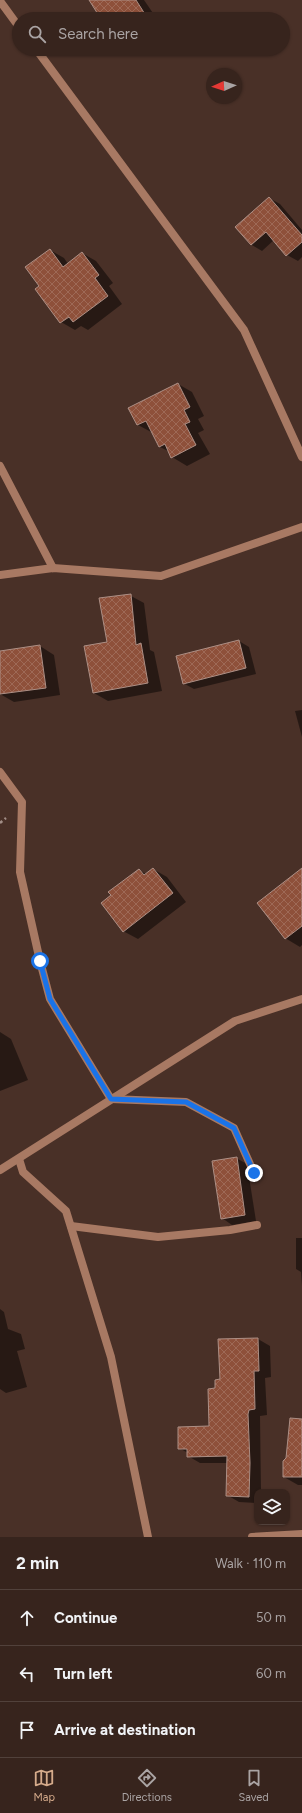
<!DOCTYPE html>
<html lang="en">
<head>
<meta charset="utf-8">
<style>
  :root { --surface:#37241d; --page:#42302a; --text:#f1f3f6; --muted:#aaa4a4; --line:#51413b; --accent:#d6ab8b }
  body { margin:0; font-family:Figtree,sans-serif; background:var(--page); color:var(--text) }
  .controls { position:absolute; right:12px; bottom:12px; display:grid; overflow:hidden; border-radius:8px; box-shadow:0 1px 3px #0004 }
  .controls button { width:36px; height:36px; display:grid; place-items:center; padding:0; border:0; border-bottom:1px solid var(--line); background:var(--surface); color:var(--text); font:20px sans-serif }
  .compass { position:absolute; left:206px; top:68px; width:36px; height:36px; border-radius:50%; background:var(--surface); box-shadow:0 1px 3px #0004; rotate:267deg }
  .stop { position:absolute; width:12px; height:12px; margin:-9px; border:3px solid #1a73e8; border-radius:50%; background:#fff }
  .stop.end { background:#1a73e8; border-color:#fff; box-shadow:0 1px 4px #0008 }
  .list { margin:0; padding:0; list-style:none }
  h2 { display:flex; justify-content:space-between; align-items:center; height:52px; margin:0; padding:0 16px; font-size:17px }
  h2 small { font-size:13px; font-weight:400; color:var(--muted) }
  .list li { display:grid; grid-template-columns:26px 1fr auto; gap:12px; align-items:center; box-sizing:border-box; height:56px; padding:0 16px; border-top:1px solid var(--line) }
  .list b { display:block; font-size:15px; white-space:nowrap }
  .list em { font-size:13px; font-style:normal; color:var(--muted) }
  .icon { flex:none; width:22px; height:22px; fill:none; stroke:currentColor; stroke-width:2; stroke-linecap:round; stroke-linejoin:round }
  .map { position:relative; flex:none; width:302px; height:1537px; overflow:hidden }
  .search { position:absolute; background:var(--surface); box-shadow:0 1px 3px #0004; left:12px; right:12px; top:12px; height:44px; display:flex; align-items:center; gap:10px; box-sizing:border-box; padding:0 14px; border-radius:22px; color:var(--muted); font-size:15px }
  .sheet { height:220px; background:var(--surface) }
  nav { display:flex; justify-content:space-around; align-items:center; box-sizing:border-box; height:56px; border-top:1px solid var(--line); background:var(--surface); font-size:11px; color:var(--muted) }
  nav a { display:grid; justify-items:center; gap:2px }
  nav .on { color:var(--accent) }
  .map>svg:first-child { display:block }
  .shadow { fill:#0007 }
  .building { fill:url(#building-cross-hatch); stroke:#ad8f85 }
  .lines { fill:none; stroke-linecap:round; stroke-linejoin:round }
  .path { stroke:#a28e87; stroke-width:2.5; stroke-dasharray:3 3; stroke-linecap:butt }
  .street { stroke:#a87963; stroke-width:8 }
  .route { stroke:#1a73e8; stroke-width:5 }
</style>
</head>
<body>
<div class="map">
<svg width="302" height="1537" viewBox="0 0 302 1537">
  <defs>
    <pattern id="building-cross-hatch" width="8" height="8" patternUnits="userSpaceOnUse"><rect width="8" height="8" fill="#8e503a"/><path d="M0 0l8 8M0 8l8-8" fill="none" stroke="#9e6956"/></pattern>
  </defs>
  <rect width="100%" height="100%" fill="#493027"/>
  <!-- shadow -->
  <g class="shadow">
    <polygon points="92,0 144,0 157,19 102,19"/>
    <polygon points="126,49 142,49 135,54"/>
    <polygon points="269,198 280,204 302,230 302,257 298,261 287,255 274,240 262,251 252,245 236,227"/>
    <polygon points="50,250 64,258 68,264 82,253 96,261 113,283 109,286 122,304 88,330 81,326 75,330 61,322 40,286"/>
    <polygon points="178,384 192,392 204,416 198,419 204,430 198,433 210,454 187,466 172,457 170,452 160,447 153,433 138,425 130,409"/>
    <polygon points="131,596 144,603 150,650 154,652 162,691 108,701 94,693 108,643"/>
    <polygon points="239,641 249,647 256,674 194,689 183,683"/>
    <polygon points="40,646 54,655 60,695 14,702 0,694 0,652"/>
    <polygon points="302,710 302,737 295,711"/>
    <polygon points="153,869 167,877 186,902 138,939 123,931 139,870 146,874"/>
    <polygon points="302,877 302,945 300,947 285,938"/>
    <polygon points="0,1032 11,1039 28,1080 0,1091"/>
    <polygon points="236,1158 247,1164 256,1221 232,1225 222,1218"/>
    <polygon points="296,1238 302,1238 302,1286 301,1272 296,1269"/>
    <polygon points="0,1309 4,1312 8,1329 21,1334 25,1349 17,1351 27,1387 6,1393 0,1389"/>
    <polygon points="258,1339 270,1346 271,1377 265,1378 267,1415 260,1416 261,1492 257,1492 257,1503 239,1502 227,1495 228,1463 200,1463 188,1456 188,1453 179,1448 210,1427 216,1389 221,1380 219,1340"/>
    <polygon points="302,1433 302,1485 298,1485 284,1477 287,1459"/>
  </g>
  <!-- building -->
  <g class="building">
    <polygon points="89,0 136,0 148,19 101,19"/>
    <polygon points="269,197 302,235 302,242 286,256 266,232 251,245 235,227"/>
    <polygon points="50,249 63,267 82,252 99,275 95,278 108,296 73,322 69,317 60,323 35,289 39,286 25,267"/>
    <polygon points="178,383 190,407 184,410 190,422 185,424 196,445 171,458 165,444 159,447 146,421 137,425 128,408"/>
    <polygon points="131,594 136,645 141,643 148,683 93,693 84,646 107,642 99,598"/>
    <polygon points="239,640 246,668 183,684 176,656"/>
    <polygon points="40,645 46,688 0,694 0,651"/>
    <polygon points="153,868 173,893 123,932 101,903 111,895 108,892 139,869 144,875"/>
    <polygon points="302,868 302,926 285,939 257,903"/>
    <polygon points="237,1157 245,1215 221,1219 212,1161"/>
    <polygon points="258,1338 259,1371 254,1371 255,1409 249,1410 248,1414 250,1463 249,1497 226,1496 227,1456 187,1457 187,1449 178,1449 178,1427 209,1426 208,1389 215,1388 215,1380 220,1379 218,1339"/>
    <polygon points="290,1418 302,1419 302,1477 283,1477 283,1461 286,1458"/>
  </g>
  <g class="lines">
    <!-- path -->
    <polyline class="path" points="0,823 6,818"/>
    <!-- street -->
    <g class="street">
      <polyline points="0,1 19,27"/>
      <polyline points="36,49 244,330 302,457"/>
      <polyline points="0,466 53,568"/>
      <polyline points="0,575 53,568 161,576 302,527"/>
      <polyline points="0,772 22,802 20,872 40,961 50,999 111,1099 186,1102 234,1128 254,1173"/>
      <polyline points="19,1159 23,1172 66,1211 111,1357 148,1537"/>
      <polyline points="0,1170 235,1021 302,999"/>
      <polyline points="71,1226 158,1237 230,1230 257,1225"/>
      <polyline points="252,1537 302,1534"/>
    </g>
  </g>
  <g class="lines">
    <!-- route -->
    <polyline class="route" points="40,961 50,999 111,1099 186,1102 234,1128 254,1173"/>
  </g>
</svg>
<div class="controls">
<button><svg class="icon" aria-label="layers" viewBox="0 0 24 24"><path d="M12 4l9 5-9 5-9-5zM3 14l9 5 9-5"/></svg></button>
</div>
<svg class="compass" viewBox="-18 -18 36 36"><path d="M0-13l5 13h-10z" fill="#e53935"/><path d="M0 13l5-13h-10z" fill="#aaa4a4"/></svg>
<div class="stop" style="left:40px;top:961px"></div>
<div class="stop end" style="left:254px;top:1173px"></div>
<div class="search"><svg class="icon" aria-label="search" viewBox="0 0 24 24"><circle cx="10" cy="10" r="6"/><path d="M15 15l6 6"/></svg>Search here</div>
</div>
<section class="sheet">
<h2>2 min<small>Walk · 110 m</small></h2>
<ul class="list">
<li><svg class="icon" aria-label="ahead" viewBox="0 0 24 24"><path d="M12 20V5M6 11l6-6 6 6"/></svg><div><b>Continue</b></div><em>50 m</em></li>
<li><svg class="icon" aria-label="left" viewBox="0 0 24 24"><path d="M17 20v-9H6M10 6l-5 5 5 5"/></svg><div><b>Turn left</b></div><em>60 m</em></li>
<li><svg class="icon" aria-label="arrive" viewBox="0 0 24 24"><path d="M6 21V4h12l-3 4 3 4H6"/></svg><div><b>Arrive at destination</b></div></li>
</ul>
</section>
<nav>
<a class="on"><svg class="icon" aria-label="map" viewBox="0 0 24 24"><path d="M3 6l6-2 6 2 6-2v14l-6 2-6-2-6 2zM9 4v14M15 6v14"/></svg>Map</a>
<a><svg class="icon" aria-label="directions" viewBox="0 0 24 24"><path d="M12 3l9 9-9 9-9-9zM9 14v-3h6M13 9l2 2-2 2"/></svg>Directions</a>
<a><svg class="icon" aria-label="saved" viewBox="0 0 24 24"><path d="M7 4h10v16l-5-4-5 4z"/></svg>Saved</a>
</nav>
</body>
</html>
